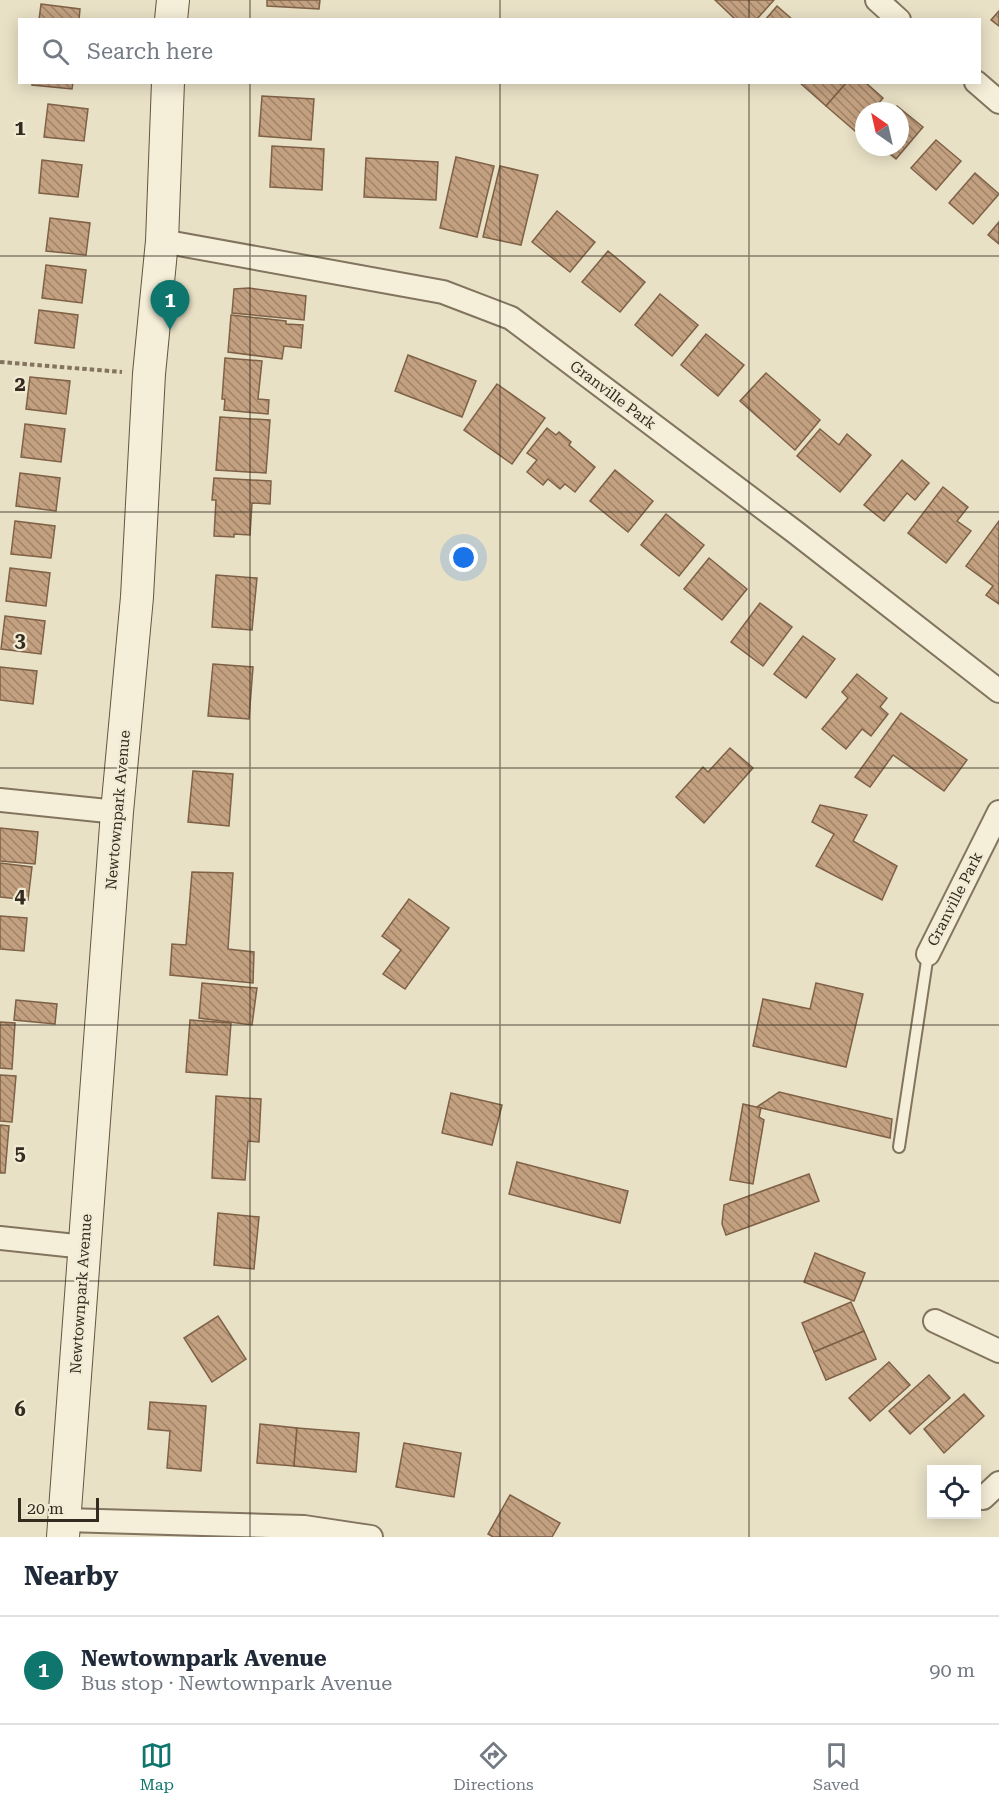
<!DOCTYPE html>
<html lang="en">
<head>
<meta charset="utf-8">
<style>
  :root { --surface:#fff; --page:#f6f6f7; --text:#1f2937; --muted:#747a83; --line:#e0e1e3; --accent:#0f766e }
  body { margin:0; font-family:"Roboto Serif",serif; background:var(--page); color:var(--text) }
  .controls { position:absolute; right:18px; bottom:18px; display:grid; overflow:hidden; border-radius:0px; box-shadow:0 3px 15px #0003 }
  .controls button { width:54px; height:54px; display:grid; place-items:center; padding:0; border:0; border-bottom:2px solid var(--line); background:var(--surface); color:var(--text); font:30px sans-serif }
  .compass { position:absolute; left:855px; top:102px; width:54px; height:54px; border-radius:50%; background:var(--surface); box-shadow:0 3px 15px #0003; rotate:326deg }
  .scale { position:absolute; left:18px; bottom:15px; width:81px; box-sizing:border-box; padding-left:6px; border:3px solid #342b20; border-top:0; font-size:16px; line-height:21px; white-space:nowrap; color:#342b20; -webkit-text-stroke:4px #f1ebd4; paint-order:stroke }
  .you { position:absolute; left:464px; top:558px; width:21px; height:21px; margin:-15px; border:4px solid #fff; border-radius:50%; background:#1a73e8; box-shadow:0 0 0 9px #1a73e833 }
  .badge { display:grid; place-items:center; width:39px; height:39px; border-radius:50%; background:var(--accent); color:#fff; font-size:20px; font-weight:700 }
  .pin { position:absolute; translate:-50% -50px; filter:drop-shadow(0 2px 3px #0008) }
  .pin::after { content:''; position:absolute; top:32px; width:21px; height:18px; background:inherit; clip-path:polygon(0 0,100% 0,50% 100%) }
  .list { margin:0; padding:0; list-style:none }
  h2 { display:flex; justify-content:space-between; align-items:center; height:78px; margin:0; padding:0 24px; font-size:26px }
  h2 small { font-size:20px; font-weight:400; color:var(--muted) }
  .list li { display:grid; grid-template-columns:39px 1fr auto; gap:18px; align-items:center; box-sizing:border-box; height:108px; padding:0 24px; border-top:2px solid var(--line) }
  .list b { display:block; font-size:22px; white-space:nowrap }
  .list p { margin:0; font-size:20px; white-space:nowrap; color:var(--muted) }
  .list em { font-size:20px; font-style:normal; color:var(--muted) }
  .icon { flex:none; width:33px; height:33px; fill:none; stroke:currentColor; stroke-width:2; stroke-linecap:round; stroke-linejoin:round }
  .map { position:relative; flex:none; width:999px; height:1537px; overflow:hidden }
  .search { position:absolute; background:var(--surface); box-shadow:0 3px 15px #0003; left:18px; right:18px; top:18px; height:66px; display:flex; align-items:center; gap:15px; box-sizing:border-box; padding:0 21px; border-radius:0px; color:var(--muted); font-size:22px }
  .sheet { height:186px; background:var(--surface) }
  nav { display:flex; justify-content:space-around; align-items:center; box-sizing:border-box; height:84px; border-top:2px solid var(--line); background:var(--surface); font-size:16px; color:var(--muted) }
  nav a { display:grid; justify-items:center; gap:3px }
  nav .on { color:var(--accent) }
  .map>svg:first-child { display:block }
  .building { fill:url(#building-back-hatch); stroke:#7e6146; stroke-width:1.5 }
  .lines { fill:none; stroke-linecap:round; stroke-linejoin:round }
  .service-casing { stroke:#82745e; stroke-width:14 }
  .minor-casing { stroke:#82745e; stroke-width:26 }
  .secondary-casing { stroke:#645541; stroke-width:34 }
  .path { stroke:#82745e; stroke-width:4; stroke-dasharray:4.5 3; stroke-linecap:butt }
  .service { stroke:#f5eed8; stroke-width:10 }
  .minor { stroke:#f5eed8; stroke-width:22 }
  .secondary { stroke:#f5eed8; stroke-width:32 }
  .grid { fill:none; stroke:#342b20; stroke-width:1.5; stroke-opacity:0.55 }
  .labels { text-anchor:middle; stroke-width:4.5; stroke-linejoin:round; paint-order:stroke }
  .street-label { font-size:15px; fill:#342b20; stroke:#f1ebd4 }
  .grid-label { font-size:20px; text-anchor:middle; font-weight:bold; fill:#342b20; stroke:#f1ebd4; stroke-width:4.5; stroke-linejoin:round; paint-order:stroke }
</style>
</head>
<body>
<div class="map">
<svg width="999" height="1537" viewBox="0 0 999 1537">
  <defs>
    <pattern id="building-back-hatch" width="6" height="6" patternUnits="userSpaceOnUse" patternTransform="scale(1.5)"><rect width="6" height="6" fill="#c3a180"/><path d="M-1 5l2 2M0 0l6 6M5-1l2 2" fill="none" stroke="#9f8368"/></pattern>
  </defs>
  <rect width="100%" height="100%" fill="#e9e1c6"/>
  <!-- building -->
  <g class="building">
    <polygon points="267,0 320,0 319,9 267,6"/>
    <polygon points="715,0 774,0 756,20 736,20"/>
    <polygon points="41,4 80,9 79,20 39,20"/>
    <polygon points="777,6 793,20 765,20"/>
    <polygon points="999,11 999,26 991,20"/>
    <polygon points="32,82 73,82 72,89 32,85"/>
    <polygon points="799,82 847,82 826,106"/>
    <polygon points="847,82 865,82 883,98 872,111 864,111 864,121 855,131 826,106"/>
    <polygon points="262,96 314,99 311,140 259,136"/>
    <polygon points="48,104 88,109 84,141 44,137"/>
    <polygon points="897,106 923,127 896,159 881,147 900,147 900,111 892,111"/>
    <polygon points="936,140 961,161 936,190 911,168"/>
    <polygon points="272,146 324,149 322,190 270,187"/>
    <polygon points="456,157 494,166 477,237 440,228"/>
    <polygon points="366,158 438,162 436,200 364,197"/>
    <polygon points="42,160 82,165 78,197 39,193"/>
    <polygon points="500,166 538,175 521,245 483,237"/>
    <polygon points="975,173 999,194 973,224 949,203"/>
    <polygon points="557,211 595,242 570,272 532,242"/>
    <polygon points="50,218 90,223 86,255 46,251"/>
    <polygon points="999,222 999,244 988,235"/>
    <polygon points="608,251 645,282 620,312 582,282"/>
    <polygon points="46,265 86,270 82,303 42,298"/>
    <polygon points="249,288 306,296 304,320 232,313 234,289"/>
    <polygon points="660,294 698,325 672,356 635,325"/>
    <polygon points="39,310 78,315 74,348 35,343"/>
    <polygon points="231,315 286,321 286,324 303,325 301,348 284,346 282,359 228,352"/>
    <polygon points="706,334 744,365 718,396 681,365"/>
    <polygon points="408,355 476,381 462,417 395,391"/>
    <polygon points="225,358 262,361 258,399 269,400 268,414 224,410 225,399 222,399"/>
    <polygon points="766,373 820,420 795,450 740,401"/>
    <polygon points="30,377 70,381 66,414 26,409"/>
    <polygon points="497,384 545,418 512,464 464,430"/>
    <polygon points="220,417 270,420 266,473 216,470"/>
    <polygon points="25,424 65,429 61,462 21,457"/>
    <polygon points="547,428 556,435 559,432 571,442 569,445 595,467 575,492 565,484 560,489 548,479 543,485 527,472 537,460 527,453"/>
    <polygon points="820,429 839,445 847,434 871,455 840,492 797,456"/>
    <polygon points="902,460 929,483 915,500 907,493 884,521 864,505"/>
    <polygon points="615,470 653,501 628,532 590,501"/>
    <polygon points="20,473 60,478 56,511 16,506"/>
    <polygon points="214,478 271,481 270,504 252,503 250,535 234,534 234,537 214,536 216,500 212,500"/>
    <polygon points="943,487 968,507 957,521 971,531 946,563 908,533"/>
    <polygon points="666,514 704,545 679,576 641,545"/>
    <polygon points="15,521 55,526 51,558 11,554"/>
    <polygon points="999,521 999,604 986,595 993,586 966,566"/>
    <polygon points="709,558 747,589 722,620 684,589"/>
    <polygon points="10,568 50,573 46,606 6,601"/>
    <polygon points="216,575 257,578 252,630 212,627"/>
    <polygon points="760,603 792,627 763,666 731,642"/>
    <polygon points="5,616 45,621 41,654 1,649"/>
    <polygon points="803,636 835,659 806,698 774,674"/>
    <polygon points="213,664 253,667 249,719 208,716"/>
    <polygon points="0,667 37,671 33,704 0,700"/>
    <polygon points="857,674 887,698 880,707 888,714 871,736 862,729 846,749 822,729 848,698 842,692"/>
    <polygon points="901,713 967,760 944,791 893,755 870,787 855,777"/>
    <polygon points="730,748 753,768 704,823 676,797 703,767 708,772"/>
    <polygon points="193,771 233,774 229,826 188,822"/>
    <polygon points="820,805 867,815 853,841 897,866 882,900 816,866 834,834 812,822"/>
    <polygon points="0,828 38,832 35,864 0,861"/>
    <polygon points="0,863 32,867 28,900 0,897"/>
    <polygon points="192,872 233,873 228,949 254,952 253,983 170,975 172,944 186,945"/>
    <polygon points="409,899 449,928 405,989 383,974 401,950 382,936"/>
    <polygon points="0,916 27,918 24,951 0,949"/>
    <polygon points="202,983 257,988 252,1025 199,1018"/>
    <polygon points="816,983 863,994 846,1067 753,1046 763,999 810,1009"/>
    <polygon points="16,1000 57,1004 55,1024 14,1020"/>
    <polygon points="190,1020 231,1023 227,1075 186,1072"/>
    <polygon points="0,1022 15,1023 12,1069 0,1068"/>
    <polygon points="0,1075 16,1076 12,1122 0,1121"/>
    <polygon points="779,1092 892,1119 890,1138 757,1107"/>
    <polygon points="451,1093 502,1105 492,1145 442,1133"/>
    <polygon points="216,1096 261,1099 259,1142 248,1141 245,1180 212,1178"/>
    <polygon points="743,1104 761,1108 759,1117 764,1120 753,1184 730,1180"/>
    <polygon points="0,1125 9,1126 5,1173 0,1173"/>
    <polygon points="517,1162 628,1191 620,1223 509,1194"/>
    <polygon points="809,1174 819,1201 726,1235 722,1224 724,1205"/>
    <polygon points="218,1213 259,1217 254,1269 214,1265"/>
    <polygon points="815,1253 865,1273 854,1301 804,1282"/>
    <polygon points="851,1302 864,1331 814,1352 802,1323"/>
    <polygon points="218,1316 246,1359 212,1382 184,1338"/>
    <polygon points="864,1331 876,1359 826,1380 814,1352"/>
    <polygon points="889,1362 910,1385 870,1421 849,1398"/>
    <polygon points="929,1375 950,1398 910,1434 889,1411"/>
    <polygon points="964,1394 984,1416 944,1453 924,1429"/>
    <polygon points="150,1402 206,1406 201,1471 167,1468 170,1431 148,1429"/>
    <polygon points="260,1424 297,1428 294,1466 257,1463"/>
    <polygon points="297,1428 359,1433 356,1472 294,1466"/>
    <polygon points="404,1443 461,1453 454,1497 396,1487"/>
    <polygon points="510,1495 560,1523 552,1537 493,1537 488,1534"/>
  </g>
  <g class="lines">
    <!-- service casing -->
    <g class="service-casing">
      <polyline id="service" points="899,1147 928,954"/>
    </g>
    <!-- minor casing -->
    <g class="minor-casing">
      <g id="minor">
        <polyline points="877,0 899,20"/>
        <polyline points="976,82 999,102"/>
        <polyline points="162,241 443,292 511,318 795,532 999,691"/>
        <polyline points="0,800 117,812"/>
        <polyline points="928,954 999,812"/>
        <polyline points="0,1238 85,1247"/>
        <polyline points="935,1321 999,1351"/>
        <polyline points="983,1498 999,1483"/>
        <polyline points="65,1520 304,1527 371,1537"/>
      </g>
    </g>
    <!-- secondary casing -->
    <g class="secondary-casing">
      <g id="secondary">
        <polyline points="171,20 173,0"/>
        <polyline points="63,1537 117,812 137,597 149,374 162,241 168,82"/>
      </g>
    </g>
    <!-- path -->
    <polyline class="path" points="0,362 122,372"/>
    <!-- service -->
    <use href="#service" class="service"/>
    <!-- minor -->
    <use href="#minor" class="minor"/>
    <!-- secondary -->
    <use href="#secondary" class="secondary"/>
  </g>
  <!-- grid -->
  <path class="grid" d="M250,0V20M500,0V20M749,0V20M250,82V1537M500,82V1537M749,82V1537M0,256H999M0,512H999M0,768H999M0,1025H999M0,1281H999"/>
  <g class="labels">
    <!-- street labels -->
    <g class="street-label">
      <text transform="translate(613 395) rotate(37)" y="5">Granville Park</text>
      <text transform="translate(118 810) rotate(-85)" y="5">Newtownpark Avenue</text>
      <text transform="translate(955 899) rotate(-63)" y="5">Granville Park</text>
      <text transform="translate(81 1294) rotate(-86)" y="5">Newtownpark Avenue</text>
    </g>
  </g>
  <g class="grid-label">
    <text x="20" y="135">1</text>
    <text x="20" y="391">2</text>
    <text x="20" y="647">3</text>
    <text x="20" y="903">4</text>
    <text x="20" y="1160">5</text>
    <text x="20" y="1416">6</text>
  </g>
</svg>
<div class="controls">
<button><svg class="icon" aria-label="locate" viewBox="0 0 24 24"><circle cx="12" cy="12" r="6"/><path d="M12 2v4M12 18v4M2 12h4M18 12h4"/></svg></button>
</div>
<svg class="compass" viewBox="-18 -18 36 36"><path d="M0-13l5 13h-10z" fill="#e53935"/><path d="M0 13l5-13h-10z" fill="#747a83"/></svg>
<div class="scale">20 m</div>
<div class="you"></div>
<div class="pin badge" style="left:170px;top:330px">1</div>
<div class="search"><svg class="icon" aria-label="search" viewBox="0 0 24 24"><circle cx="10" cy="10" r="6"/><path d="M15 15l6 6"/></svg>Search here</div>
</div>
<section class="sheet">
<h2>Nearby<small></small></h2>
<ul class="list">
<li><span class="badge">1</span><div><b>Newtownpark Avenue</b><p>Bus stop · Newtownpark Avenue</p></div><em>90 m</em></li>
</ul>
</section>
<nav>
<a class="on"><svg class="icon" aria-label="map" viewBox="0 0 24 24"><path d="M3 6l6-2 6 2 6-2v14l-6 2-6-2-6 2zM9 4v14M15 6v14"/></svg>Map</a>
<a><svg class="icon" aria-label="directions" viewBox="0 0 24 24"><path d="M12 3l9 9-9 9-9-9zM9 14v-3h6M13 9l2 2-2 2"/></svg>Directions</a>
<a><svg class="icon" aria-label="saved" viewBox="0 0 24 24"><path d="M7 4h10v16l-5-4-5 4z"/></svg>Saved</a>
</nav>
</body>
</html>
